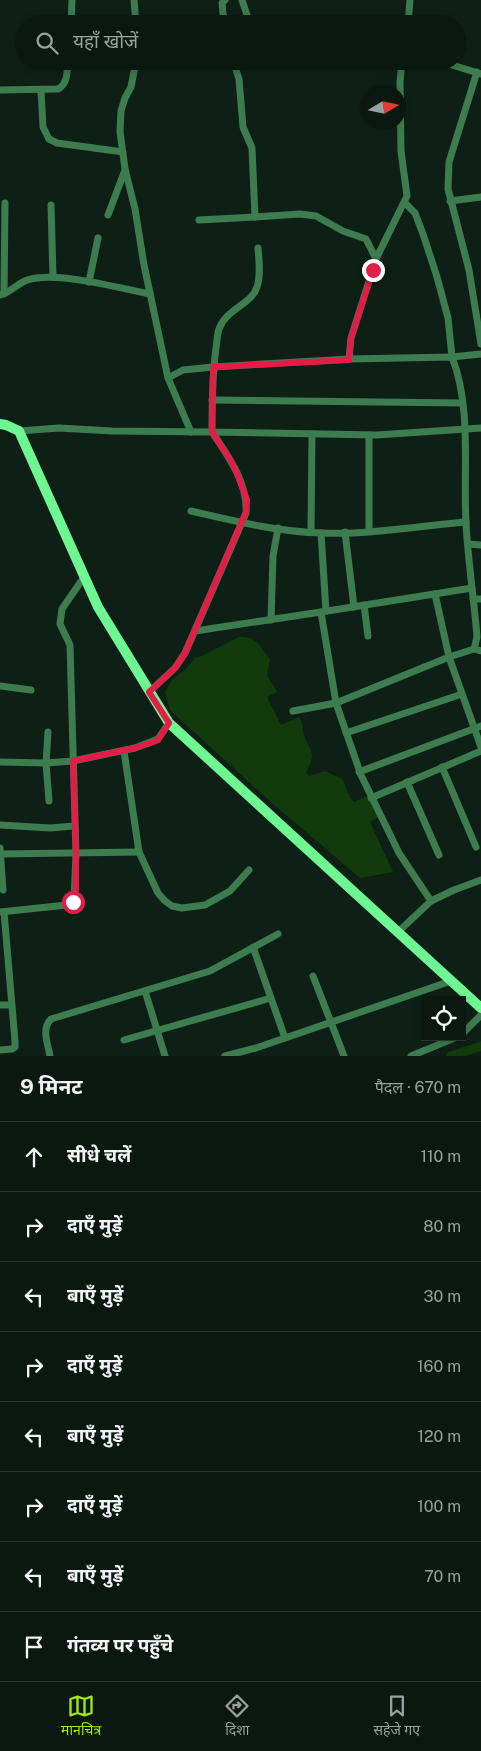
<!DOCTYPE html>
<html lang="hi">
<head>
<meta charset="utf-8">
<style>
  :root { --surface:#0a1810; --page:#18251e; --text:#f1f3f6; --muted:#99a09f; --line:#2a3730; --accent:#9fea0f }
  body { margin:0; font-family:"Public Sans","Noto Sans Devanagari",sans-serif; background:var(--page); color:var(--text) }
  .controls { position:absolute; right:15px; bottom:15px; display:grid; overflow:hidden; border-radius:0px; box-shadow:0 2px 8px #0003 }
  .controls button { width:45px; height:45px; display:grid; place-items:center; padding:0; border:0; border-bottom:1px solid var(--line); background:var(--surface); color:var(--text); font:25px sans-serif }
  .compass { position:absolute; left:361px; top:85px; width:45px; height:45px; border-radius:50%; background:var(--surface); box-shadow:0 2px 8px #0003; rotate:80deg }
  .stop { position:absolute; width:15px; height:15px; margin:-11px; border:4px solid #e11d48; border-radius:50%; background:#fff }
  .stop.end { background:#e11d48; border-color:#fff; box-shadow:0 1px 5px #0008 }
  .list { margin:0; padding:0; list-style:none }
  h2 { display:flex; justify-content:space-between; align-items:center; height:65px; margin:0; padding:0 20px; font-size:21px }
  h2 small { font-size:16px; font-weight:400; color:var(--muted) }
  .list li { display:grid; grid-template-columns:32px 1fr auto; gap:15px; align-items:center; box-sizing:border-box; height:70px; padding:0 20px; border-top:1px solid var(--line) }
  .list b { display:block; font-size:19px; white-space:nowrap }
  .list em { font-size:16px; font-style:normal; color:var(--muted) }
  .icon { flex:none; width:28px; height:28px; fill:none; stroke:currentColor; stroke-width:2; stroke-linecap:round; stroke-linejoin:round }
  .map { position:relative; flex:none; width:481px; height:1056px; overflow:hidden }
  .search { position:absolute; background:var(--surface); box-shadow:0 2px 8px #0003; left:15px; right:15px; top:15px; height:55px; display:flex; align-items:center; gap:12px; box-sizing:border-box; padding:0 18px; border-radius:28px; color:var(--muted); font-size:19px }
  .sheet { height:625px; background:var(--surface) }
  nav { display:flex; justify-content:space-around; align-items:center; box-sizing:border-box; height:70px; border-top:1px solid var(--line); background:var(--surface); font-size:14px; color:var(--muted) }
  nav a { display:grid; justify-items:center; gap:2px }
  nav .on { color:var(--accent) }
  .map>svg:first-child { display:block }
  .water { fill:#123b0c }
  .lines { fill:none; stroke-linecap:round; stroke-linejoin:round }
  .canal { stroke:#123b0c; stroke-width:9 }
  .street { stroke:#3c7c4e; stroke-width:7 }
  .secondary { stroke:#6ef692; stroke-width:10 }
  .route { stroke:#e11d48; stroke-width:6 }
</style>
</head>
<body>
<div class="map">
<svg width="481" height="1056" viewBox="0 0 481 1056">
  <rect width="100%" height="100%" fill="#0e2016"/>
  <!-- water -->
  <path class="water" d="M239,637C257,636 260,647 270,659L267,675L277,692L267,697L281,725L299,717C304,724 302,732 306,740C314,758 314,754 306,773L309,776L325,771L338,777L343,780L350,798L354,802L367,796L378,817L370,822L393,872L360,878L272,803L170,710L165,692L172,680L186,669L195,658L202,656Z"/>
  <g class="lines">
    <!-- canal -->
    <polyline class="canal" points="451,1056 481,1046"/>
    <!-- street -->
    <g class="street">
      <polyline points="134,0 136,24"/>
      <polyline points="242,0 250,24"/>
      <polyline points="71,24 72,0"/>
      <polyline points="224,24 222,3 225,0"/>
      <polyline points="408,24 410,0"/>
      <polyline points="136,61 131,87 125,98 121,111 120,132 125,169 135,209 144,265 168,378 191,432"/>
      <polyline points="233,61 239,79 243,127 252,148 255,217 300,214 316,216 343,231 366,239 376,259"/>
      <polyline points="439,61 481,74"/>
      <polyline points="477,72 449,162 448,189 469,270 481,344"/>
      <path d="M0,90L58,89C68,84 67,71 68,61"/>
      <polyline points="41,90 43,127 49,139 57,143 123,152"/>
      <polyline points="450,201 481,197"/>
      <polyline points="405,203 415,213 423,234 437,277 448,318 452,357 481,354"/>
      <polyline points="51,205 53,277"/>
      <polyline points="108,215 125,170"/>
      <polyline points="199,220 255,217"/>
      <path d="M258,248C259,260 261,275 257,287C252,304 226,309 219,329C217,335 217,342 216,348C212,376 212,404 212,432L377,435L481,428"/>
      <polyline points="89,282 98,238"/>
      <polyline points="4,294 5,203"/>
      <path d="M0,295C12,292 19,281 31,279C60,272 119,288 150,294"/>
      <polyline points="168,378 183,370 213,367 349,359"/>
      <polyline points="212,400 462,403"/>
      <path d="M19,431L59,428L112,431L212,432C228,456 248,483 246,513L185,653L175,668L149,692"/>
      <polyline points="369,435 369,531"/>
      <path d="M191,511C234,521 278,532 322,533C369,535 419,526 466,522"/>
      <polyline points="311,532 312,434"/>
      <polyline points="345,532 354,607"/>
      <polyline points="321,533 326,611"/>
      <polyline points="468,544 481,545"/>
      <polyline points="435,594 449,657 481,747"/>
      <polyline points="473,599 481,599"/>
      <polyline points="364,605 368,636"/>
      <polyline points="321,612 336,703 361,775 399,853 431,901"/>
      <polyline points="271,620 273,556 278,528"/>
      <polyline points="195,631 321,612 472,588"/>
      <polyline points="474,649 481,651"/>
      <polyline points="0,686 31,690"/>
      <path d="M293,711L336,703L449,657L474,649L477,637C474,599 468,561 466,523C463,470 472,408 452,357L349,359L351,338L376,259L407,196L401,151L400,82L402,61"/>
      <polyline points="48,732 46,763 49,801"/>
      <polyline points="346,733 462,694"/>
      <polyline points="124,751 139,852 158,893 165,901 172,906 182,908 205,905 230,891 249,870"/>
      <polyline points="0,762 46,763 73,761 135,748 158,739 169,723"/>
      <polyline points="442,767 476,847"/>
      <polyline points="359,772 481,726"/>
      <polyline points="407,782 439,855"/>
      <polyline points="371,798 481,751"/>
      <polyline points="0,825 50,828 74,826"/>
      <polyline points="0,848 3,890"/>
      <polyline points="0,854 139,852"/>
      <polyline points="0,912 67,905 73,903 74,900 76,854 70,645 60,624 62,609 84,577"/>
      <polyline points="398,932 431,901 454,890 481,880"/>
      <polyline points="253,947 285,1038"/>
      <polyline points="313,976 344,1056"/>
      <polyline points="145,991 165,1056"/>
      <polyline points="0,1005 11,1005"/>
      <polyline points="462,1034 481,1015"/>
      <polyline points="124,1040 271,998"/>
      <polyline points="0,1050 12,1049 15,1047 15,1041 4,912"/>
      <path d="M50,1056C48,1044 41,1029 51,1019L210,971L278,934"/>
      <polyline points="225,1056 256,1048 451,981"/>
      <polyline points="411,1056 457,1037"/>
    </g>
    <!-- secondary -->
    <polyline class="secondary" points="0,424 6,425 19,431 98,607 169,723 481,1008"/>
  </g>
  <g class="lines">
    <!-- route -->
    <polyline class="route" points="73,902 76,889 76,854 73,761 135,748 151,743 158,740 169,723 149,692 175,668 185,653 246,512 247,500 238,476 231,461 212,432 213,367 349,360 351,338 373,270"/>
  </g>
</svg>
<div class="controls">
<button><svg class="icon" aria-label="locate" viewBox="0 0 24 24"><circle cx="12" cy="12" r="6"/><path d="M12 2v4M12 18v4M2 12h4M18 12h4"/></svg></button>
</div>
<svg class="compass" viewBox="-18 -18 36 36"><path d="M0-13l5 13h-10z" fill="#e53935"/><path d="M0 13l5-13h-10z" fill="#99a09f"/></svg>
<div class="stop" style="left:73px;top:902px"></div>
<div class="stop end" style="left:373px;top:270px"></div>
<div class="search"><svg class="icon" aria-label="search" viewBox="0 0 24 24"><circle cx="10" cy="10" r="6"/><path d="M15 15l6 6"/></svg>यहाँ खोजें</div>
</div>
<section class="sheet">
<h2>9 मिनट<small>पैदल · 670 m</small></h2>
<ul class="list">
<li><svg class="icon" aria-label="ahead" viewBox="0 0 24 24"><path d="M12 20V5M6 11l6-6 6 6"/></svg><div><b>सीधे चलें</b></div><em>110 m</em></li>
<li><svg class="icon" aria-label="right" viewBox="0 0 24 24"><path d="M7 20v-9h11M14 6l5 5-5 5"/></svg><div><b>दाएँ मुड़ें</b></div><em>80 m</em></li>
<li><svg class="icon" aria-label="left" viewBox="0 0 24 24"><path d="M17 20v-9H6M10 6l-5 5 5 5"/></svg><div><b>बाएँ मुड़ें</b></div><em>30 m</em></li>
<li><svg class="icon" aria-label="right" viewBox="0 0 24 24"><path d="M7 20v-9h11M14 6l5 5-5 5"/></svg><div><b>दाएँ मुड़ें</b></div><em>160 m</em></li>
<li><svg class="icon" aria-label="left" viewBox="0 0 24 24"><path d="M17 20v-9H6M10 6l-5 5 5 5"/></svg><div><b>बाएँ मुड़ें</b></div><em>120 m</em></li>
<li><svg class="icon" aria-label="right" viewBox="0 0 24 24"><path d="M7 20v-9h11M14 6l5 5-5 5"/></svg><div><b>दाएँ मुड़ें</b></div><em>100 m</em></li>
<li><svg class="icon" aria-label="left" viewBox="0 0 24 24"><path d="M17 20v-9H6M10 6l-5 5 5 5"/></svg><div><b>बाएँ मुड़ें</b></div><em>70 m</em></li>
<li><svg class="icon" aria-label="arrive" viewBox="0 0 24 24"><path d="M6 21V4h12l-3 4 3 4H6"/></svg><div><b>गंतव्य पर पहुँचे</b></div></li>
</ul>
</section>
<nav>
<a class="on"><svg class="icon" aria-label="map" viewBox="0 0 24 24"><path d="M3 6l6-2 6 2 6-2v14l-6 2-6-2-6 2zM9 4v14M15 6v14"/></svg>मानचित्र</a>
<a><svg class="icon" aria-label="directions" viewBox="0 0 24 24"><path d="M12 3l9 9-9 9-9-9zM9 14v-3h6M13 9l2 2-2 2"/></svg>दिशा</a>
<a><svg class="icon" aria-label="saved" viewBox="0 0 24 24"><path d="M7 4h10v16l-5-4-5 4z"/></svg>सहेजे गए</a>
</nav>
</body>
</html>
